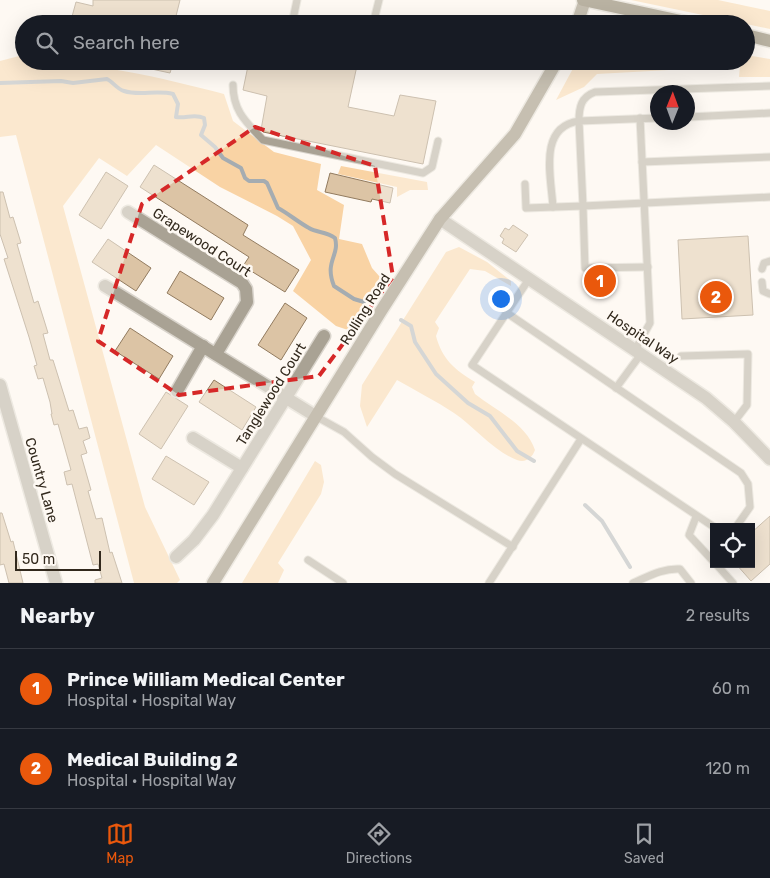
<!DOCTYPE html>
<html lang="en">
<head>
<meta charset="utf-8">
<style>
  :root { --surface:#171b24; --page:#20242c; --text:#f1f3f6; --muted:#9ea1a6; --line:#363941; --accent:#ea580c }
  body { margin:0; font-family:Rubik,sans-serif; background:var(--page); color:var(--text) }
  .controls { position:absolute; right:15px; bottom:15px; display:grid; overflow:hidden; border-radius:0px; box-shadow:0 5px 20px #0002 }
  .controls button { width:45px; height:45px; display:grid; place-items:center; padding:0; border:0; border-bottom:1px solid var(--line); background:var(--surface); color:var(--text); font:25px sans-serif }
  .compass { position:absolute; left:650px; top:85px; width:45px; height:45px; border-radius:50%; background:var(--surface); box-shadow:0 5px 20px #0002; rotate:1deg }
  .scale { position:absolute; left:15px; bottom:12px; width:86px; box-sizing:border-box; padding-left:5px; border:2px solid #32291d; border-top:0; font-size:14px; line-height:18px; white-space:nowrap; color:#32291d; -webkit-text-stroke:4px #fef9f3; paint-order:stroke }
  .you { position:absolute; left:500px; top:298px; width:18px; height:18px; margin:-12px; border:4px solid #fff; border-radius:50%; background:#1a73e8; box-shadow:0 0 0 8px #1a73e833 }
  .badge { display:grid; place-items:center; width:32px; height:32px; border-radius:50%; background:var(--accent); color:#fff; font-size:16px; font-weight:700 }
  .pin { position:absolute; translate:-50% -50%; border:2px solid #fff; box-shadow:0 1px 5px #0006 }
  .list { margin:0; padding:0; list-style:none }
  h2 { display:flex; justify-content:space-between; align-items:center; height:65px; margin:0; padding:0 20px; font-size:21px }
  h2 small { font-size:16px; font-weight:400; color:var(--muted) }
  .list li { display:grid; grid-template-columns:32px 1fr auto; gap:15px; align-items:center; box-sizing:border-box; height:80px; padding:0 20px; border-top:1px solid var(--line) }
  .list b { display:block; font-size:19px; white-space:nowrap }
  .list p { margin:0; font-size:16px; white-space:nowrap; color:var(--muted) }
  .list em { font-size:16px; font-style:normal; color:var(--muted) }
  .icon { flex:none; width:28px; height:28px; fill:none; stroke:currentColor; stroke-width:2; stroke-linecap:round; stroke-linejoin:round }
  .map { position:relative; flex:none; width:770px; height:583px; overflow:hidden }
  .search { position:absolute; background:var(--surface); box-shadow:0 5px 20px #0002; left:15px; right:15px; top:15px; height:55px; display:flex; align-items:center; gap:12px; box-sizing:border-box; padding:0 18px; border-radius:28px; color:var(--muted); font-size:19px }
  .sheet { height:225px; background:var(--surface) }
  nav { display:flex; justify-content:space-around; align-items:center; box-sizing:border-box; height:70px; border-top:1px solid var(--line); background:var(--surface); font-size:14px; color:var(--muted) }
  nav a { display:grid; justify-items:center; gap:2px }
  nav .on { color:var(--accent) }
  .map>svg:first-child { display:block }
  .green { fill:#f9d3a4 }
  .lines { fill:none; stroke-linecap:round; stroke-linejoin:round }
  .stream { stroke:#a5acb1; stroke-width:4 }
  .building { fill:#dcc4a5; stroke:#927b5f }
  .lane-casing { stroke:#d9d4cc; stroke-width:9 }
  .street-casing { stroke:#d9d4cc; stroke-width:15 }
  .secondary-casing { stroke:#d9d4cc; stroke-width:15 }
  .primary-casing { stroke:#d9d4cc; stroke-width:15 }
  .lane { stroke:#a9a294; stroke-width:7 }
  .street { stroke:#a9a294; stroke-width:12 }
  .secondary { stroke:#837863; stroke-width:12 }
  .primary { stroke:#675b41; stroke-width:12 }
  .marked { fill:none; stroke:#d62828; stroke-width:4; stroke-dasharray:10 6; stroke-linejoin:round }
  .labels { text-anchor:middle; stroke-width:5; stroke-linejoin:round; paint-order:stroke }
  .street-label { font-size:14px; fill:#32291d; stroke:#fef9f3 }
</style>
</head>
<body>
<div class="map">
<svg width="770" height="583" viewBox="0 0 770 583">
  <rect width="100%" height="100%" fill="#fef9f3"/>
  <!-- green -->
  <g class="green">
    <polygon points="631,0 718,0 770,11 770,29"/>
    <path d="M23,55L24,61C90,61 159,77 224,94L233,121L274,152L321,164L317,190L344,205L339,239L362,244L372,268L380,277L348,330L336,326L293,291L311,260L293,226L277,216L220,187L156,145L127,176L99,158L63,206L145,507L180,580L177,583H134L16,135L0,137V61Z"/>
    <polygon points="746,55 770,59 770,77 739,77 740,66 597,74 584,87 556,100 577,61 746,61"/>
    <polygon points="341,166 427,182 428,190 410,190 397,197 397,187 338,174"/>
    <path d="M459,247L487,262L511,281V286L485,271L470,269L435,322L439,328L436,336C442,359 455,370 475,382L472,387L475,394C496,411 526,423 535,450C532,458 526,463 517,460C493,451 475,427 454,413C436,401 416,391 397,380L367,427L360,406L362,385L446,252Z"/>
    <polygon points="315,461 321,465 324,482 321,494 278,563 284,570 278,583 242,583"/>
  </g>
  <g class="lines">
    <!-- stream -->
    <g class="stream">
      <path d="M0,83L61,81L73,83L107,79C113,82 117,89 124,91C138,96 157,90 173,94L178,104L176,117C186,119 194,113 204,118L205,125L201,135L215,147L223,158L241,168L245,178L249,181H264L267,183L278,208C289,214 298,222 309,228C317,233 326,231 335,238C340,256 324,261 334,286L354,299L364,302"/>
      <polyline points="401,320 411,326 415,342 436,374 468,403 490,416 517,451 534,461"/>
      <polyline points="585,505 602,521 630,567"/>
    </g>
  </g>
  <!-- building -->
  <g class="building">
    <polygon points="93,0 180,0 174,24 70,24 76,2 93,6"/>
    <polygon points="133,61 167,61 173,63 170,73 133,65"/>
    <polygon points="249,61 358,61 348,107 394,116 400,95 436,101 423,164 263,132 261,130 267,96 243,90"/>
    <polygon points="154,165 248,225 243,235 299,270 285,292 243,266 249,257 140,187"/>
    <polygon points="106,172 128,186 101,229 79,215"/>
    <polygon points="330,173 393,188 390,203 372,199 371,202 325,192"/>
    <polygon points="0,192 3,192 10,218 13,217 21,243 17,244 34,303 38,301 44,320 48,333 43,334 50,360 53,360 69,411 73,410 79,429 87,427 90,438 83,441 87,453 81,455 91,490 88,491 96,519 102,518 110,553 112,552 122,583 95,583 95,580 102,578 98,564 93,565 72,484 67,485 64,472 71,470 58,424 54,425 51,414 52,414 50,402 43,378 38,379 34,366 37,365 29,337 4,259 8,258 0,234"/>
    <polygon points="513,225 528,235 516,252 502,243 504,239 500,236 505,228 509,230"/>
    <polygon points="748,236 753,315 682,319 678,240"/>
    <polygon points="108,239 151,268 136,291 92,262"/>
    <polygon points="180,271 224,298 211,320 167,293"/>
    <polygon points="285,303 307,318 281,360 258,345"/>
    <polygon points="130,328 173,356 159,379 115,351"/>
    <polygon points="214,380 256,407 242,430 199,402"/>
    <polygon points="166,392 188,406 161,449 139,434"/>
    <polygon points="166,456 209,482 194,505 152,479"/>
    <polygon points="0,513 2,513 11,542 13,541 23,583 9,583 4,564 0,565"/>
    <polygon points="770,516 770,564 751,581 736,564 751,564 751,533"/>
  </g>
  <g class="lines">
    <!-- lane casing -->
    <g class="lane-casing">
      <g id="lane">
        <polyline points="292,24 297,0"/>
        <polyline points="373,24 379,0"/>
        <path d="M233,85C233,111 246,122 263,140L423,173L432,167L438,141"/>
        <polyline points="688,117 770,113"/>
        <polyline points="658,118 579,121 583,206 770,197"/>
        <polyline points="642,162 770,157"/>
        <polyline points="525,184 526,208 583,206 585,268 648,267"/>
        <path d="M553,207C551,176 538,127 579,121C579,107 581,97 595,92L770,86"/>
        <polyline points="762,269 764,263 770,261"/>
        <polyline points="529,279 472,365 714,527"/>
        <polyline points="762,282 763,291 770,294"/>
        <polyline points="507,313 741,473 748,484 750,507 736,527"/>
        <polyline points="635,350 650,323 640,118"/>
        <polyline points="681,356 748,354 747,405 734,422"/>
        <polyline points="616,388 641,354"/>
        <polyline points="317,417 344,432 372,457 395,474 513,547"/>
        <polyline points="696,517 689,535 714,562"/>
        <polyline points="308,560 343,583"/>
        <polyline points="716,564 733,583"/>
        <polyline points="489,583 581,439"/>
        <path d="M633,583C649,576 663,568 680,569L691,583"/>
      </g>
    </g>
    <!-- street casing -->
    <g class="street-casing">
      <g id="street">
        <polyline points="128,212 242,283 246,289 247,302 216,354"/>
        <polyline points="440,219 706,398 734,422 770,459"/>
        <polyline points="105,286 317,417"/>
        <polyline points="0,385 56,583"/>
        <polyline points="177,391 203,346"/>
        <polyline points="193,438 242,468"/>
        <polyline points="176,557 194,540 213,515 324,336"/>
      </g>
    </g>
    <!-- secondary casing -->
    <g class="secondary-casing">
      <g id="secondary">
        <polyline points="577,24 585,0"/>
        <polyline points="213,583 381,311 440,219 515,134 557,61"/>
      </g>
    </g>
    <!-- primary casing -->
    <g class="primary-casing">
      <g id="primary">
        <polyline points="583,0 695,24"/>
        <polyline points="746,35 770,41"/>
      </g>
    </g>
    <!-- lane -->
    <use href="#lane" class="lane"/>
    <!-- street -->
    <use href="#street" class="street"/>
    <!-- secondary -->
    <use href="#secondary" class="secondary"/>
    <!-- primary -->
    <use href="#primary" class="primary"/>
  </g>
  <!-- marked area -->
  <path d="M0 0H770V583H0ZM255,127L375,166L393,277L319,376L179,395L98,341L142,204Z" fill="#fef9f3" fill-opacity=".55" fill-rule="evenodd"/>
  <path class="marked" d="M255,127L375,166L393,277L319,376L179,395L98,341L142,204Z"/>
  <g class="labels">
    <!-- street labels -->
    <g class="street-label">
      <text transform="translate(202 242) rotate(33)" y="5">Grapewood Court</text>
      <text transform="translate(365 309) rotate(-58)" y="5">Rolling Road</text>
      <text transform="translate(643 337) rotate(34)" y="5">Hospital Way</text>
      <text transform="translate(271 394) rotate(-58)" y="5">Tanglewood Court</text>
      <text transform="translate(42 480) rotate(74)" y="5">Country Lane</text>
    </g>
  </g>
</svg>
<div class="controls">
<button><svg class="icon" aria-label="locate" viewBox="0 0 24 24"><circle cx="12" cy="12" r="6"/><path d="M12 2v4M12 18v4M2 12h4M18 12h4"/></svg></button>
</div>
<svg class="compass" viewBox="-18 -18 36 36"><path d="M0-13l5 13h-10z" fill="#e53935"/><path d="M0 13l5-13h-10z" fill="#9ea1a6"/></svg>
<div class="scale">50 m</div>
<div class="you"></div>
<div class="pin badge" style="left:600px;top:281px">1</div>
<div class="pin badge" style="left:716px;top:297px">2</div>
<div class="search"><svg class="icon" aria-label="search" viewBox="0 0 24 24"><circle cx="10" cy="10" r="6"/><path d="M15 15l6 6"/></svg>Search here</div>
</div>
<section class="sheet">
<h2>Nearby<small>2 results</small></h2>
<ul class="list">
<li><span class="badge">1</span><div><b>Prince William Medical Center</b><p>Hospital · Hospital Way</p></div><em>60 m</em></li>
<li><span class="badge">2</span><div><b>Medical Building 2</b><p>Hospital · Hospital Way</p></div><em>120 m</em></li>
</ul>
</section>
<nav>
<a class="on"><svg class="icon" aria-label="map" viewBox="0 0 24 24"><path d="M3 6l6-2 6 2 6-2v14l-6 2-6-2-6 2zM9 4v14M15 6v14"/></svg>Map</a>
<a><svg class="icon" aria-label="directions" viewBox="0 0 24 24"><path d="M12 3l9 9-9 9-9-9zM9 14v-3h6M13 9l2 2-2 2"/></svg>Directions</a>
<a><svg class="icon" aria-label="saved" viewBox="0 0 24 24"><path d="M7 4h10v16l-5-4-5 4z"/></svg>Saved</a>
</nav>
</body>
</html>
